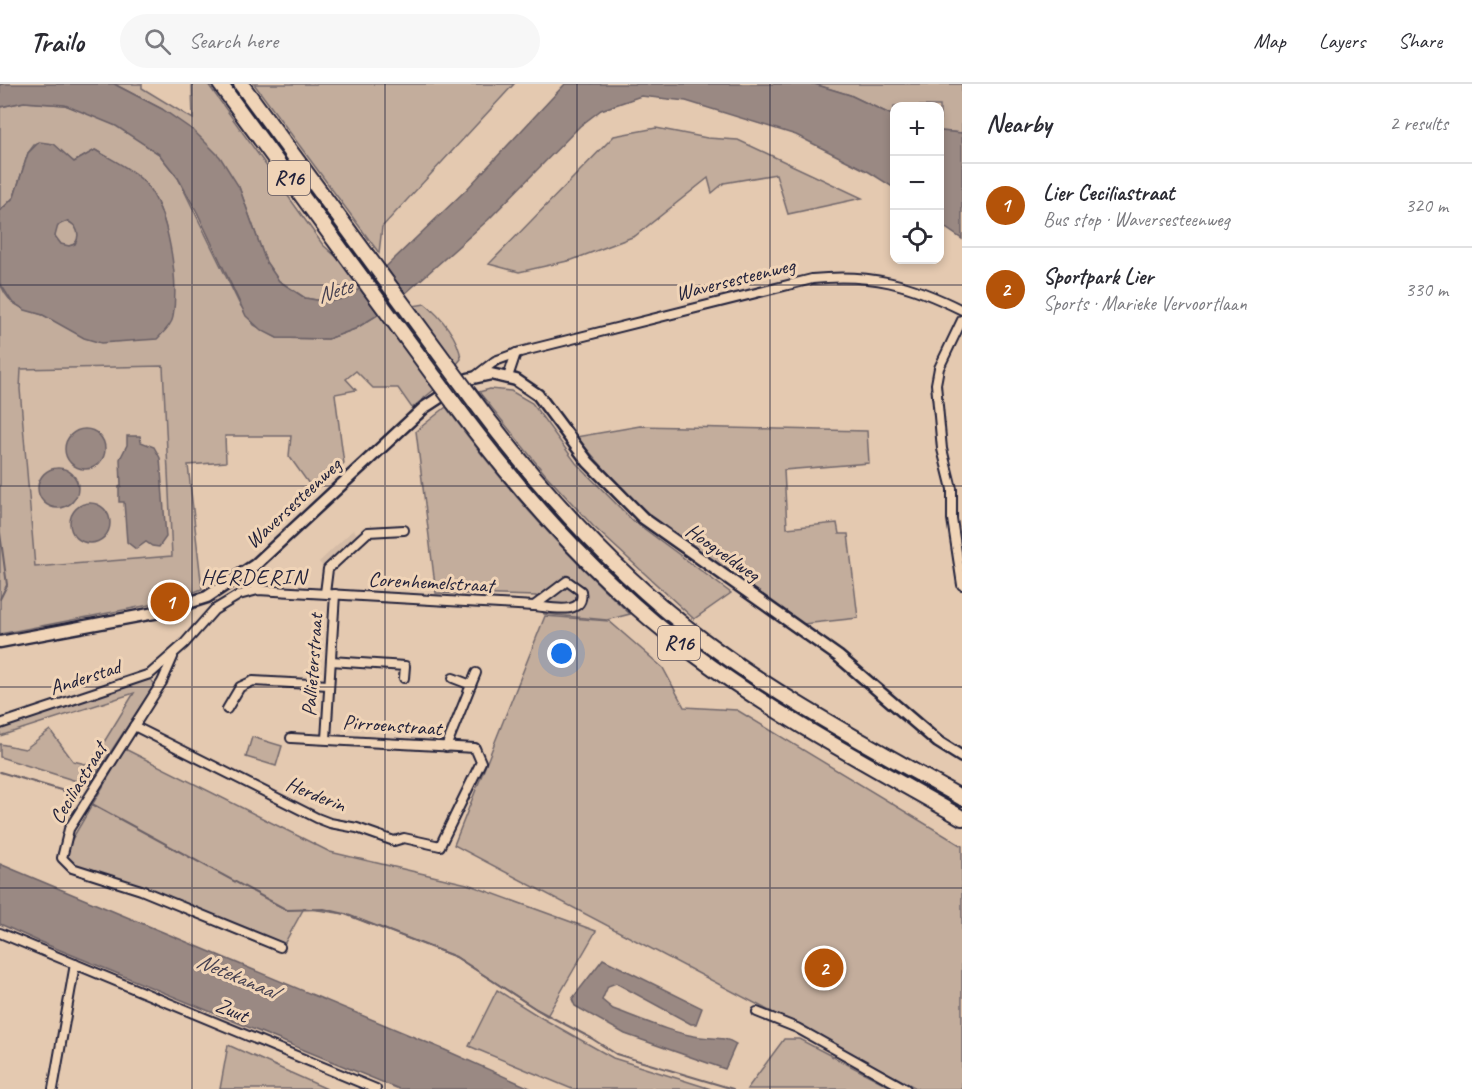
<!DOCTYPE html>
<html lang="en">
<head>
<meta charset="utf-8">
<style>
  :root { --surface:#fff; --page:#f7f7f7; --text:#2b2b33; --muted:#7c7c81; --line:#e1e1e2; --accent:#b45309 }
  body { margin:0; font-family:Caveat,sans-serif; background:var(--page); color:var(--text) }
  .controls { position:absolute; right:18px; top:18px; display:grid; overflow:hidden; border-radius:12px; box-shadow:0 3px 9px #0003 }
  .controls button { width:54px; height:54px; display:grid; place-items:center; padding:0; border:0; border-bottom:2px solid var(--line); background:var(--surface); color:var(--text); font:30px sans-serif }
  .you { position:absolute; left:562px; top:570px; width:21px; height:21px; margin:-15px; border:4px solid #fff; border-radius:50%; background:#1a73e8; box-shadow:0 0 0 9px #1a73e833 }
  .badge { display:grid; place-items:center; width:39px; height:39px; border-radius:50%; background:var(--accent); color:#fff; font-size:20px; font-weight:700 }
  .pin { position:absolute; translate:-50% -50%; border:3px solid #fff; box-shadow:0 2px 6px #0006 }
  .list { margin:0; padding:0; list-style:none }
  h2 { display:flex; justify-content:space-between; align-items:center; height:78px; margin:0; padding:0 24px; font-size:26px }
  h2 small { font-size:20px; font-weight:400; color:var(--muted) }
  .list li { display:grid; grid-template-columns:39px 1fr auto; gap:18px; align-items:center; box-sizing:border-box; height:84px; padding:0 24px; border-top:2px solid var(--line) }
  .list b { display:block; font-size:22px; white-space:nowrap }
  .list p { margin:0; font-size:20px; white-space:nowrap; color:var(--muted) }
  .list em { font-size:20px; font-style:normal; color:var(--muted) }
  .icon { flex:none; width:33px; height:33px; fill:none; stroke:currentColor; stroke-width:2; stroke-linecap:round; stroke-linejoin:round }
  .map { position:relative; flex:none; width:962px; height:1005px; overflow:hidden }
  header { display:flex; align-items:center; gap:36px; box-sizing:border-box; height:84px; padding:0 30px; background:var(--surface); border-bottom:2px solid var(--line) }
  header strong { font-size:28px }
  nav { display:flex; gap:33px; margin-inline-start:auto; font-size:21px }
  .search { width:420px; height:54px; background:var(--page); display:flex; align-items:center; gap:15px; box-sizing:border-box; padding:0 21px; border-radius:33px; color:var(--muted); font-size:22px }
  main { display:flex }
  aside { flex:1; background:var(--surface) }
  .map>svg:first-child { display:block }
  .built { fill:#d4bba6 }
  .green { fill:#c3ad9c; stroke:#72686c; stroke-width:1.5; fill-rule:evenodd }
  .water { fill:#9a8983; stroke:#6a6066; stroke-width:1.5; fill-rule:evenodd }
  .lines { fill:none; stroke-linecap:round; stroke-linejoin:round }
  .stream { stroke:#6a6066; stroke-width:2 }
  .street-casing { stroke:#22223b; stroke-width:12 }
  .secondary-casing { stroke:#22223b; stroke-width:15 }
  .highway-casing { stroke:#22223b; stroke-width:18 }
  .street { stroke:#f0d4b7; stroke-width:8 }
  .secondary { stroke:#f0d4b7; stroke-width:10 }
  .highway { stroke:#f0d4b7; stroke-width:14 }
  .highway-bridge-casing { stroke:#22223b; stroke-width:18; stroke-linecap:butt }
  .highway-bridge { stroke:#f0d4b7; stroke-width:14 }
  .grid { fill:none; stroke:#22223b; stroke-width:1.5; stroke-opacity:0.55 }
  .labels { text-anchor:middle; stroke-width:6; stroke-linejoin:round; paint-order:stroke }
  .shield { fill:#f0d4b7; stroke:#605760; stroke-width:1.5 }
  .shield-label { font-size:20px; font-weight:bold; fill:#22223b }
  .street-label { font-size:21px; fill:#22223b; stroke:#f0d4b7 }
  .water-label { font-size:22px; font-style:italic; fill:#464151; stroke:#f0d4b7 }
  .neighbourhood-label { font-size:22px; letter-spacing:1.5px; fill:#22223b; stroke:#f0d4b7 }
</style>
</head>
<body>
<header>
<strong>Trailo</strong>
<div class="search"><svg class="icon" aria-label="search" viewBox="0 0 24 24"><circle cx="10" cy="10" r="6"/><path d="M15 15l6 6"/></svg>Search here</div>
<nav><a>Map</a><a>Layers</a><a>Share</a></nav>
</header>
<main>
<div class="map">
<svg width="962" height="1005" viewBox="0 0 962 1005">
  <rect width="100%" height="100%" fill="#e4c9b0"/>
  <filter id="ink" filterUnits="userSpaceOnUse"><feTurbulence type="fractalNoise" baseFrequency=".0167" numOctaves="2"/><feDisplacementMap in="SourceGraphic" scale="12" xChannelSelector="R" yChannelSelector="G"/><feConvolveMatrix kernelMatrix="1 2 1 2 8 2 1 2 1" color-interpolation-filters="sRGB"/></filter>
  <g filter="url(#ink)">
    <!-- built -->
    <g class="built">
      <polygon points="164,282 172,472 35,483 20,305 21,285"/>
      <polygon points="353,446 359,452 324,484 319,478"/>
    </g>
    <!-- green -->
    <g class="green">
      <polygon points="114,0 142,0 142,4 193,35 192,0 208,0 323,161 341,177 360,205 346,214 328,218 305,214 279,197 266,178 239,103 162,25"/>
      <polygon points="254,0 514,0 382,143 379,169"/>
      <polygon points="814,0 962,0 962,49 940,47 940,22 894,22 894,32 850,11"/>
      <path d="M24,18L65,21L90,29L117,42L159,70L178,94L239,219L254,241L277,254L328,255L355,245L379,230L435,305L412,324L398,304H373L356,287L346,295L356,306L335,310L344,380L314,407L289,372L291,352H225L226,378L188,381L202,505L170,517L0,550V199C3,206 6,213 13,218C22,226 32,227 43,231C66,240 85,260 111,258L172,195C167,123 160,102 95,66L74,78C57,67 59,58 34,61L28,69L14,113L0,127V23ZM163,282L172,472L35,483L20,305L21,285Z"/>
      <polygon points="656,44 707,54 738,56 862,114 788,130 776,90 724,99 712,109 708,94 635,152 572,176 519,188 489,180 614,52"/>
      <circle cx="67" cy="150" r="12"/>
      <path d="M425,220C440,232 459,254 461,275L456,281L413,222Z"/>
      <polygon points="490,305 511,307 532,319 576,379 631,435 731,509 694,535 593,442 545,390 479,308"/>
      <path d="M446,323C504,402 558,464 630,530L607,536L544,530L536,512L436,509L416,347Z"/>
      <polygon points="640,342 867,347 869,379 784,386 787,444 837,439 839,450 848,450 858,534 803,540 660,440 625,408 576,353"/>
      <polygon points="545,532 609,537 663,584 684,623 737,626 962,762 962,1005 918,1005 454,761"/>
      <polygon points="149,594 155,600 89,701 0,673 0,660 25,665 50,646 73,677 90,681 134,609 0,652 0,644"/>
      <polygon points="252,653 282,662 276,682 246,673"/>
      <polygon points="125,665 330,768 467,800 596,847 547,932 456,873 345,830 304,824 283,862 89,784 74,781 67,773 68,762"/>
      <polygon points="497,906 540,933 613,974 711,1005 572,1005 469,962"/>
      <polygon points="784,955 799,955 895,1005 747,1005"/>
      <polygon points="228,961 327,1005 220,1005"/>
    </g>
    <!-- water -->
    <g class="water">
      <polygon points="0,0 114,0 162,25 194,47 220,73 239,103 266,178 279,197 305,214 328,218 346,214 370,198 467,105 565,0 814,0 850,11 894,32 894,104 869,88 796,51 686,17 641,12 601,26 580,42 488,136 389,224 355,245 328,255 277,254 261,246 246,232 197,128 178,94 159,70 116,42 65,21 24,18 0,23"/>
      <polygon points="940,47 962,49 962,155 940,140"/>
      <path d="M39,58L54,60L74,78L95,66C111,75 132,85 145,99C169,127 179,196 173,233C172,241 163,249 157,255L101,259L84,254L43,231L25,226L12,218L0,199V127L14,113L28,69ZM67,137C77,141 81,151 75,160L69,162L61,160L55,152L58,141Z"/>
      <circle cx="85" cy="365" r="20"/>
      <polygon points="127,352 140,352 141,358 154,363 160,374 166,453 159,463 152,462 146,458 136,465 127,458 124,418 119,418 119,403 121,402 120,375 127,361"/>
      <circle cx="58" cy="404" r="20"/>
      <circle cx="90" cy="439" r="20"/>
      <polygon points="0,780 445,966 532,1005 399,1005 38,857 0,840"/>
      <path d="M603,875L702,924L696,940H691L616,899L608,902L602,916L613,925C641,935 670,949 700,953C714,955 724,952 736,960L725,985L625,950L575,922L572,915Z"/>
    </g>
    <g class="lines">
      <!-- stream -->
      <g class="stream">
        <polyline points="0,449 7,501 0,515"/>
        <polyline points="0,688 81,712"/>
        <polyline points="92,720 287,826 324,825 345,830 456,873 536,925 591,954 616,970 733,1005"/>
      </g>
      <!-- street casing -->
      <g class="street-casing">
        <g id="street">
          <polyline points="962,236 939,284 936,300 942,365 952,405 952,435 962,501"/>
          <path d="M477,291L495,277L520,268L812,195C871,189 910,200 962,226"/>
          <polyline points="508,293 516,269"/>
          <polyline points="246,489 258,506"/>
          <path d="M567,497L581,507C586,533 549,523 534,522Z"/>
          <polyline points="325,509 328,485 368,448 404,446"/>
          <polyline points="173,573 162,598 69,745 62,774 72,784 141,806 280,863"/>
          <polyline points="331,577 405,582 404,594"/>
          <polyline points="471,601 476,589"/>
          <polyline points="227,625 240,603 253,597 329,601"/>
          <polyline points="0,640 150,590 184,560 214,526 239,511 258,506 534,522"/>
          <polyline points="134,642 317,734 330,739 357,744 394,757 404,754 440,762 481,678 475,664 291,654"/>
          <polyline points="326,655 335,510"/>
          <polyline points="446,663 471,601 453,594"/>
          <polyline points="0,849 376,1005"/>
          <polyline points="757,928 797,944 906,1005"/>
          <polyline points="53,1005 75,880"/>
        </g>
      </g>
      <!-- secondary casing -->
      <g class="secondary-casing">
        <polyline id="secondary" points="0,558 160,528 207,513 255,481 425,323 468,295 491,290 516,296 538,311 588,378 643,434 838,572 938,658 962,673"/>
      </g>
      <!-- highway casing -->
      <g class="highway-casing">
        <g id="highway">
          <polyline points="220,0 436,295"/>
          <polyline points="241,0 450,284"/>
          <path d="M467,307C535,400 611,486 703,556C784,617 874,664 962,714"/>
          <path d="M453,318C522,412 600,500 694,570C778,633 871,682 962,734"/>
        </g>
      </g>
      <!-- street -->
      <use href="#street" class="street"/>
      <!-- secondary -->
      <use href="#secondary" class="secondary"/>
      <!-- highway -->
      <use href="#highway" class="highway"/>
      <!-- highway-bridge casing -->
      <g class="highway-bridge-casing">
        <g id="highway-bridge">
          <polyline points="450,284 467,307"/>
          <polyline points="436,295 453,318"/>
        </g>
      </g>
      <!-- highway-bridge -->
      <use href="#highway-bridge" class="highway-bridge"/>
    </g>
  </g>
  <!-- grid -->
  <path class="grid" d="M192,0V1005M385,0V1005M577,0V1005M770,0V1005M0,201H962M0,402H962M0,603H962M0,804H962"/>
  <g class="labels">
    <!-- shield labels -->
    <g class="shield">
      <rect x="268" y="77" width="42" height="34" rx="4.5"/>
      <rect x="658" y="542" width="42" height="34" rx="4.5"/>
    </g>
    <g class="shield-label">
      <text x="289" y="101">R16</text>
      <text x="679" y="566">R16</text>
    </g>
    <!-- street labels -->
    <g class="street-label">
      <text transform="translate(735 195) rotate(-14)" y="7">Waversesteenweg</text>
      <text transform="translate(293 419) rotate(-43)" y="7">Waversesteenweg</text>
      <text transform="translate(723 468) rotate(35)" y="7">Hoogveldweg</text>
      <text transform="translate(431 498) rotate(3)" y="7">Corenhemelstraat</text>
      <text transform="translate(312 581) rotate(-86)" y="7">Pallieterstraat</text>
      <text transform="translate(85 593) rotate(-18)" y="7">Anderstad</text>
      <text transform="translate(392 641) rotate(4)" y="7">Pirroenstraat</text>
      <text transform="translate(78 699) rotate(-59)" y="7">Ceciliastraat</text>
      <text transform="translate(316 710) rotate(22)" y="7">Herderin</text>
      <text transform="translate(232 926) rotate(23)" y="7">Zuut</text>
    </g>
    <!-- water labels -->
    <g class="water-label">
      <text transform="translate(334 206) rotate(-18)" y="8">Nete</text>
      <text transform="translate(237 891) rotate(23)" y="8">Netekanaal</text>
    </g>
    <!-- neighbourhood labels -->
    <g class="neighbourhood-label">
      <text x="254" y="500">HERDERIN</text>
    </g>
  </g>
</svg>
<div class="controls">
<button>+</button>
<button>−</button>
<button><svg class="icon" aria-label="locate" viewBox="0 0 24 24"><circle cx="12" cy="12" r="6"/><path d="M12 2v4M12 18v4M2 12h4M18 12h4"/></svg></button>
</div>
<div class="you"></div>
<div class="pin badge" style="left:170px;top:518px">1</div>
<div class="pin badge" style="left:824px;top:884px">2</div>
</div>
<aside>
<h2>Nearby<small>2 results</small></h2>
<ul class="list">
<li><span class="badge">1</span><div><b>Lier Ceciliastraat</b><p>Bus stop · Waversesteenweg</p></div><em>320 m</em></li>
<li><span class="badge">2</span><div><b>Sportpark Lier</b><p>Sports · Marieke Vervoortlaan</p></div><em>330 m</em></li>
</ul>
</aside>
</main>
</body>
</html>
